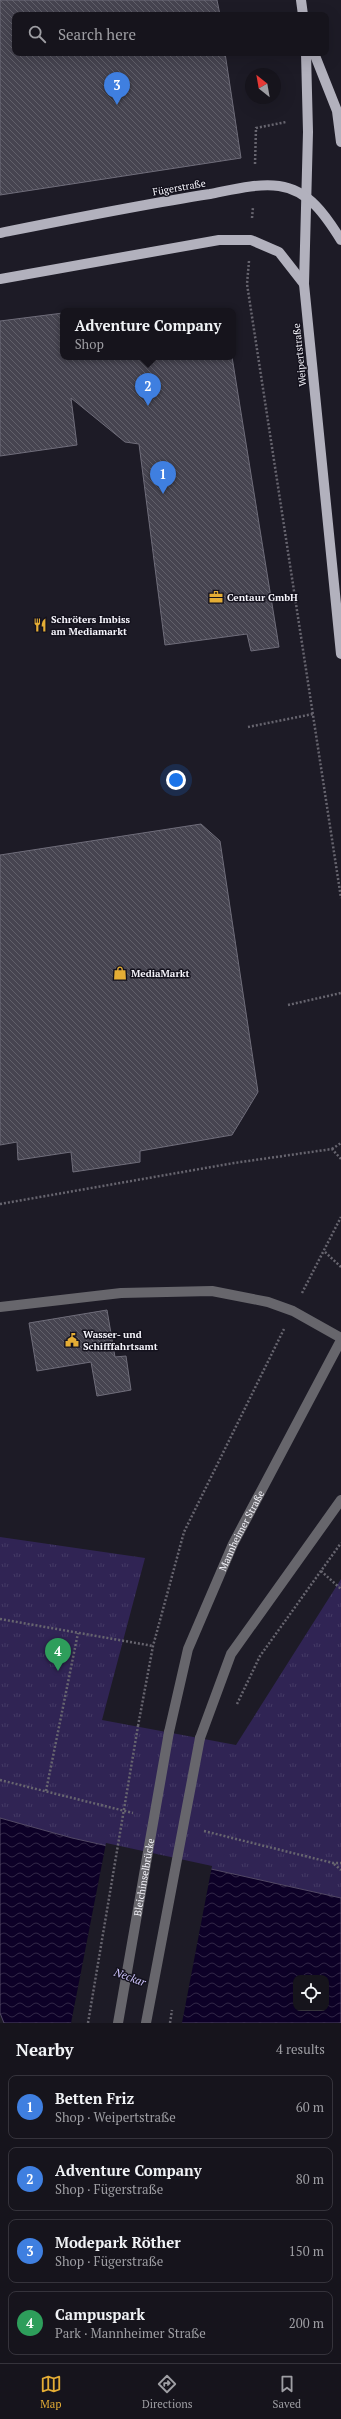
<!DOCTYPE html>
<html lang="en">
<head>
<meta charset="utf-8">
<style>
  :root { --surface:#16141c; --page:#1f1d25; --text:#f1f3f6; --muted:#9e9ea3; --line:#35333b; --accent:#e4ad35 }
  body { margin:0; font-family:"PT Serif",serif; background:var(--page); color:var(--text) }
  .controls { position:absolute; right:12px; bottom:12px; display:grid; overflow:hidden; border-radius:8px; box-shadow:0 4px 16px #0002 }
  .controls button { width:36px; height:36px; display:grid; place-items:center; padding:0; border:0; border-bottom:1px solid var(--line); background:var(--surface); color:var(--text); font:20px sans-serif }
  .compass { position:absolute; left:245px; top:68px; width:36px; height:36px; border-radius:50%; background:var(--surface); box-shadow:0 4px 16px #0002; rotate:329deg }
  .you { position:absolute; left:176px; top:780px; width:14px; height:14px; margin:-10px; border:3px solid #fff; border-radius:50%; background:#1a73e8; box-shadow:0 0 0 6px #1a73e833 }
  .badge { display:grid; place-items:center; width:26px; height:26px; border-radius:50%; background:var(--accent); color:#fff; font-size:13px; font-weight:700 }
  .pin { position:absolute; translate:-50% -33px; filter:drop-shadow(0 1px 2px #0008) }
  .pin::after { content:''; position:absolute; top:21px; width:14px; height:12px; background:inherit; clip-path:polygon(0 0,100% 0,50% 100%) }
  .popup { position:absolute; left:60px; top:308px; width:176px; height:52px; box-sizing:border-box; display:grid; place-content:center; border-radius:8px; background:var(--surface); filter:drop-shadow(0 1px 3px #0005); font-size:13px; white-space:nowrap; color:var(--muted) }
  .popup b { font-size:15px; color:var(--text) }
  .popup::after { content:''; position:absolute; left:50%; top:100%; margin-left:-8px; border:8px solid transparent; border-top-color:var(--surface) }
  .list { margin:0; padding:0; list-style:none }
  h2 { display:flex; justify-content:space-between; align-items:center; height:52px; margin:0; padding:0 16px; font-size:17px }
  h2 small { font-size:13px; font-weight:400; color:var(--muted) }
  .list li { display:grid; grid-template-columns:26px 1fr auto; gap:12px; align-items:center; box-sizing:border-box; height:64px; margin:0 8px 8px; padding:0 8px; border:1px solid var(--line); border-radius:8px }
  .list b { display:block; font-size:15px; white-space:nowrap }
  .list p { margin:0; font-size:13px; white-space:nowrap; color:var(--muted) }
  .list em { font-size:13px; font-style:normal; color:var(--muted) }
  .icon { flex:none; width:22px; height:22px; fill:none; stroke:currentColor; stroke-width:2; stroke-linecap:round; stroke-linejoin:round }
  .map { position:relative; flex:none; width:341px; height:2023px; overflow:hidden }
  .search { position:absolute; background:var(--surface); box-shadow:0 4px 16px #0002; left:12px; right:12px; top:12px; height:44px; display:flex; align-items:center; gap:10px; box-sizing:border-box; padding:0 14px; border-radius:8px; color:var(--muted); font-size:15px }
  .sheet { height:340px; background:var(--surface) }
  nav { display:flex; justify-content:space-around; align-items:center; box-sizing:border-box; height:56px; border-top:1px solid var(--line); background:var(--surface); font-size:11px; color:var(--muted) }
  nav a { display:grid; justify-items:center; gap:2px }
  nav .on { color:var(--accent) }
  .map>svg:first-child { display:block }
  .park { fill:url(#park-tufts) }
  .water { fill:url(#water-waves); stroke:#534967; fill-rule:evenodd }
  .pier { fill:#1d1b26 }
  .building { fill:url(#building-back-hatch); stroke:#6f6d7a }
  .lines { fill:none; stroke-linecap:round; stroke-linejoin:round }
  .path { stroke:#67656f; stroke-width:2.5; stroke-dasharray:2 2; stroke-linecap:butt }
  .minor { stroke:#67666c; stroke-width:10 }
  .major { stroke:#b2b1bd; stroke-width:10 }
  .path-bridge { stroke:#67656f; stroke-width:2.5; stroke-dasharray:2 2; stroke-linecap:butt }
  .minor-bridge { stroke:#67666c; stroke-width:10 }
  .labels { text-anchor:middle; stroke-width:3; stroke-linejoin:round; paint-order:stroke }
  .street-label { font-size:10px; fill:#f5f4fb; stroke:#14121d }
  .poi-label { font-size:10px; font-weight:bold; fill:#f5f4fb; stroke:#14121d; text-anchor:start }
  .water-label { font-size:11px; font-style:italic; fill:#d0c6fe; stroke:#14121d }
</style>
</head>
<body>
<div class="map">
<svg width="341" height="2023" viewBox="0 0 341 2023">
  <defs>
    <pattern id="park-tufts" width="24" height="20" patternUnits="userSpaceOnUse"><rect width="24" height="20" fill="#302454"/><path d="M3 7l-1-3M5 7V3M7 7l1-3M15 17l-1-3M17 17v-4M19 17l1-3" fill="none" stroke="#443a65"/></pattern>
    <pattern id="water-waves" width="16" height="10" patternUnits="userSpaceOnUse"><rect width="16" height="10" fill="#0d0027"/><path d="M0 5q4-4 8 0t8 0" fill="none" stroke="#312647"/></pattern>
    <pattern id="building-back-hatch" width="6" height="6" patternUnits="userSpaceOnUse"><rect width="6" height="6" fill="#464450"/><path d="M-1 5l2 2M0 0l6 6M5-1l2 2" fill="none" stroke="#61606a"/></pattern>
  </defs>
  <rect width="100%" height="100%" fill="#1d1b26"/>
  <!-- park -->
  <polygon class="park" points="0,1537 145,1558 102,1720 236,1745 341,1579 341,1898 72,1838 0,1818"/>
  <!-- water -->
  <path class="water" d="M0,1818L72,1838L341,1898V2023H4L0,2013ZM296,1978H326V2008H296Z"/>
  <!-- pier -->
  <polygon class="pier" points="106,1843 212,1866 182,2023 71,2023"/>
  <!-- building -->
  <g class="building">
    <polygon points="0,0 217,0 220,15 15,15 15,53 225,53 241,158 0,195"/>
    <polygon points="63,313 63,357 232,357 279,647 251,651 247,634 165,645 139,444 125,442 71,398 77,445 0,456 0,321"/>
    <polygon points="201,824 220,841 258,1092 232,1135 140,1151 140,1162 73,1172 71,1152 18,1160 17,1142 0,1145 0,855"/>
    <polygon points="107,1310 115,1357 126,1356 131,1390 97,1396 91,1362 37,1371 29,1323"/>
  </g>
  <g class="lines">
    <!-- path -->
    <g class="path">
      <polyline points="255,164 256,128 286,122"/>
      <polyline points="252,218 253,207"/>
      <polyline points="249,261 247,284 341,898"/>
      <polyline points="248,727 313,714"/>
      <polyline points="288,1005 341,993"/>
      <polyline points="332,1149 341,1143"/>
      <polyline points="0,1204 234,1163 332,1149 341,1159"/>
      <polyline points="325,1252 341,1267"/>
      <polyline points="302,1293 341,1217"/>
      <polyline points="321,1571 341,1589"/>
      <polyline points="0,1619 153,1646"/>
      <polyline points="237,1704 260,1656 341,1543"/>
      <polyline points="138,1726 153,1646 184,1532 284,1329"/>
      <polyline points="0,1780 133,1813"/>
      <polyline points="46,1791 78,1633"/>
      <polyline points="204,1831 333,1863 341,1863"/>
      <polyline points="334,1864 341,1870"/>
    </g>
    <!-- minor -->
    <g class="minor">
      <polyline points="0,1307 121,1293 212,1291 268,1302 293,1311 341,1338"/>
      <path id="s1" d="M169,1732L188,1649L233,1544L341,1340"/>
      <polyline points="200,1738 231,1654 341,1500"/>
    </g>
    <!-- major -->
    <g class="major">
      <polyline points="301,0 303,15"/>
      <polyline points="306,53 308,132 304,284 341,654"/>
      <polyline points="314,53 337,111 341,142"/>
      <path d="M0,233C70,219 139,205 210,194C231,190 257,183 279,186C309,190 326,216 341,240"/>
      <polyline points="0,279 219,240 251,240 279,252 304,284"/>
    </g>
    <!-- path-bridge -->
    <g class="path-bridge">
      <polyline points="88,2023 138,1726"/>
      <polyline points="170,2023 172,2010"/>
    </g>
    <!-- minor-bridge -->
    <g class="minor-bridge">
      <path id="s2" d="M118,2023L169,1732"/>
      <polyline points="146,2023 200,1738"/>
    </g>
  </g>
  <!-- icons -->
  <defs>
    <g id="office-bare" transform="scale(1.08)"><path d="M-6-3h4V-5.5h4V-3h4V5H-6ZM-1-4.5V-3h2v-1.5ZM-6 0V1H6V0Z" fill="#e4ad35" stroke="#14121d" stroke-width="2.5" paint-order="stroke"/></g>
    <g id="restaurant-bare" transform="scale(1.08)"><path d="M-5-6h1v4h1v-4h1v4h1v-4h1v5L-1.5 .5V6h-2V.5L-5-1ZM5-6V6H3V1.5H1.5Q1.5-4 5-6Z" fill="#e4ad35" stroke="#14121d" stroke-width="2.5" paint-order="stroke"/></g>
    <g id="shop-bare" transform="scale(1.08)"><path d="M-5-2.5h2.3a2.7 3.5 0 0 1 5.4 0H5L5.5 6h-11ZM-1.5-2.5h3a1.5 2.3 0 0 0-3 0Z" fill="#e4ad35" stroke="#14121d" stroke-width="2.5" paint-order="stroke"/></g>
    <g id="civic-bare" transform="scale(1.08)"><path d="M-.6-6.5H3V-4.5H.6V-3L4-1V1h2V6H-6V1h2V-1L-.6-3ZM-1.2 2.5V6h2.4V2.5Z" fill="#e4ad35" stroke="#14121d" stroke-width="2.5" paint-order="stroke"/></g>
  </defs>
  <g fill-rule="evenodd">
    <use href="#office-bare" x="216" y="597"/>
    <use href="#restaurant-bare" x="40" y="625"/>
    <use href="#shop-bare" x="120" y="973"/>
    <use href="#civic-bare" x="72" y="1340"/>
  </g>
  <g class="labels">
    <!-- street labels -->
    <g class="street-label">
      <text transform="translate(179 187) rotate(-10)" y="4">Fügerstraße</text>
      <text transform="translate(299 355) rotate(-96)" y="4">Weipertstraße</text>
      <text dy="4" stroke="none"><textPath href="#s1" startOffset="215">Mannheimer Straße</textPath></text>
      <text dy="4" stroke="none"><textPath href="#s2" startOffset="148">Bleichinselbrücke</textPath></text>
    </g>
    <!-- poi labels -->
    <g class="poi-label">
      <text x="227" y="601">Centaur GmbH</text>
      <text x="51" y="623">Schröters Imbiss<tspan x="51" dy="12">am Mediamarkt</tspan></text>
      <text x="131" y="977">MediaMarkt</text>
      <text x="83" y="1338">Wasser- und<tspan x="83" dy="12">Schifffahrtsamt</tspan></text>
    </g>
    <!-- water labels -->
    <g class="water-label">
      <text transform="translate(130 1977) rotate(20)" y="4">Neckar</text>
    </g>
  </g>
</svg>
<div class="controls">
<button><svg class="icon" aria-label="locate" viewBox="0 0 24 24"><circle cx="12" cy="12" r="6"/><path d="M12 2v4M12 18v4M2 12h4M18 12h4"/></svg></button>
</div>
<svg class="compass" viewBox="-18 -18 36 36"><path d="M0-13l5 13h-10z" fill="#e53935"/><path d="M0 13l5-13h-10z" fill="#9e9ea3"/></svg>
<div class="you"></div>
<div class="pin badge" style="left:163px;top:494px;background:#3f7fe0">1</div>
<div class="pin badge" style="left:148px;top:406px;background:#3f7fe0">2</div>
<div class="popup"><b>Adventure Company</b>Shop</div>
<div class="pin badge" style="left:117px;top:105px;background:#3f7fe0">3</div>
<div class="pin badge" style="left:58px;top:1671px;background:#2e9e5b">4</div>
<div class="search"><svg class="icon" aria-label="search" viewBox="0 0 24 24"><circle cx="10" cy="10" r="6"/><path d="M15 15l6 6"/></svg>Search here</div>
</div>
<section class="sheet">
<h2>Nearby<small>4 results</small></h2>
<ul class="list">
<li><span class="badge" style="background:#3f7fe0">1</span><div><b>Betten Friz</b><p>Shop · Weipertstraße</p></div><em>60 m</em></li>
<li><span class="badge" style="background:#3f7fe0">2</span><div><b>Adventure Company</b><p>Shop · Fügerstraße</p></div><em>80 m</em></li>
<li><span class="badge" style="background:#3f7fe0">3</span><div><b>Modepark Röther</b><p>Shop · Fügerstraße</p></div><em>150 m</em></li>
<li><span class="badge" style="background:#2e9e5b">4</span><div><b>Campuspark</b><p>Park · Mannheimer Straße</p></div><em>200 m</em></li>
</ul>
</section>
<nav>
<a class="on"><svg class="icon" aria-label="map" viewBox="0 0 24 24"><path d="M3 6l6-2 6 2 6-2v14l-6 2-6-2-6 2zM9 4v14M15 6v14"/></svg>Map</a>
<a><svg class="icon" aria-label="directions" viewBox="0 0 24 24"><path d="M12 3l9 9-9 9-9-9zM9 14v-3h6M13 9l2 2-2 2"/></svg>Directions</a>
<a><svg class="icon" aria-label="saved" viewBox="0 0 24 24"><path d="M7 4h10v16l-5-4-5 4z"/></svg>Saved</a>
</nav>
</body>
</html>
